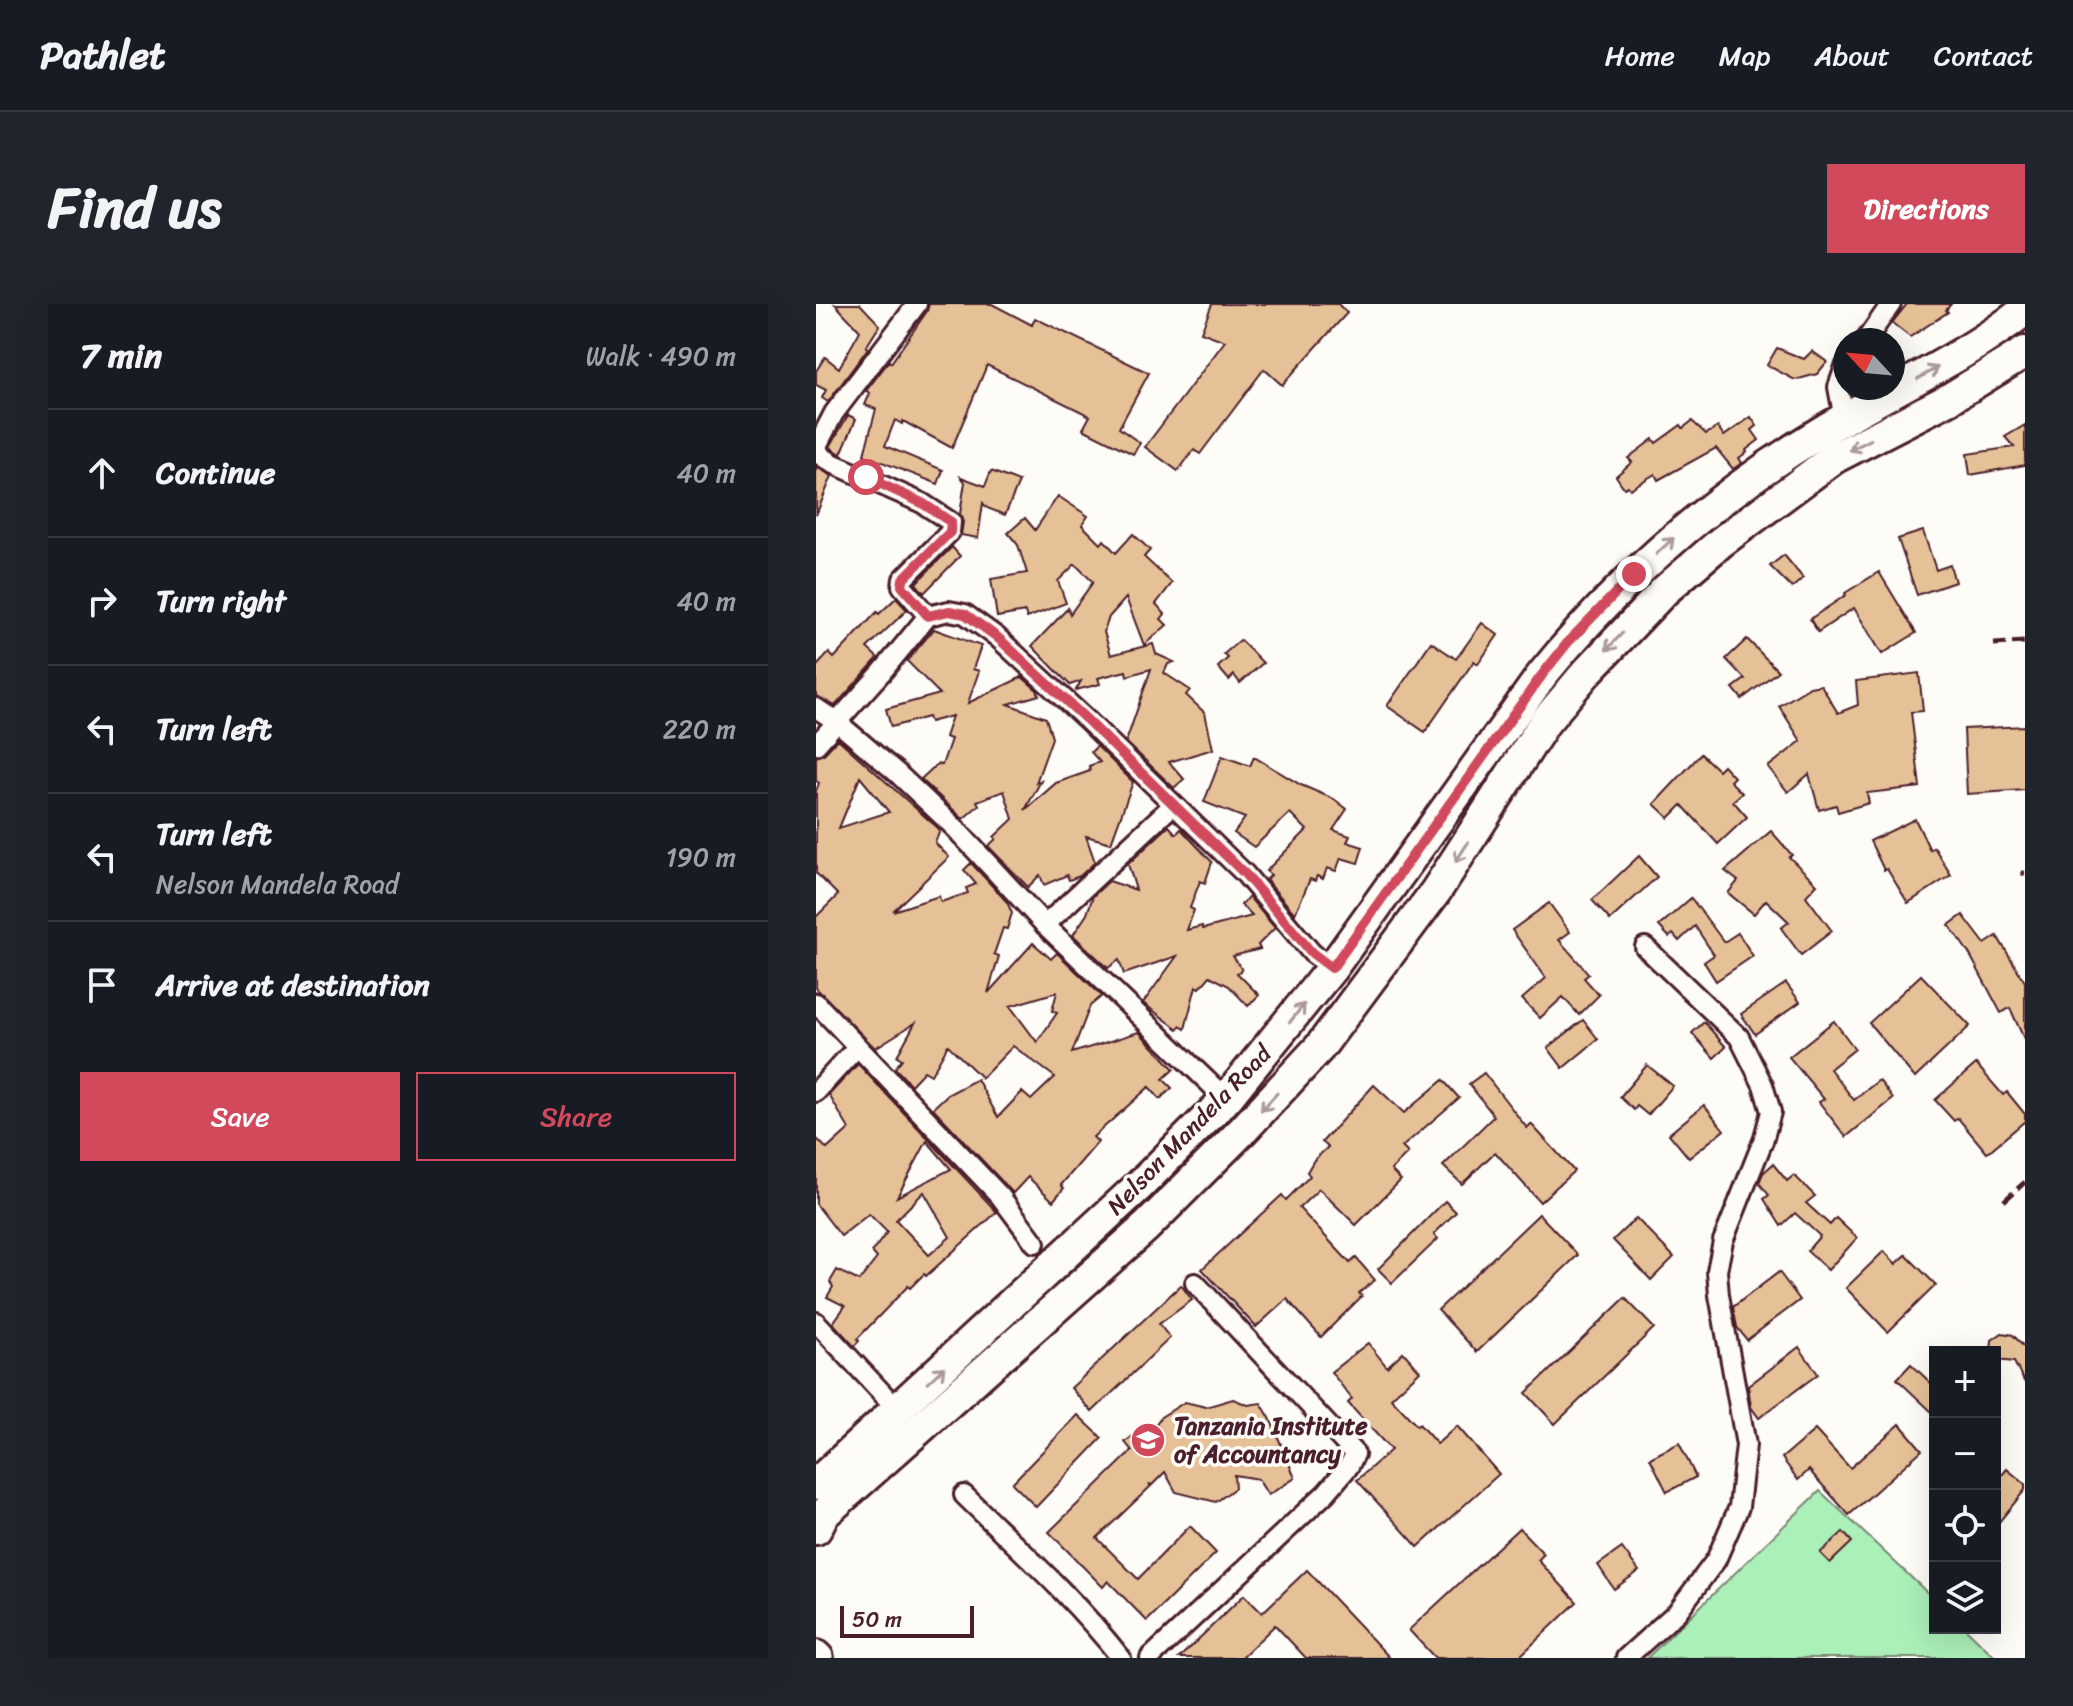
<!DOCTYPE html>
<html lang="en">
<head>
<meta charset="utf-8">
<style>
  :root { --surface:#171b24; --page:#20242c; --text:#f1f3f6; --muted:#9ea1a6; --line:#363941; --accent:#d1495b }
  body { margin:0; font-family:Sriracha,sans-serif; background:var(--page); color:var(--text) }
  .controls { position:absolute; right:24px; bottom:24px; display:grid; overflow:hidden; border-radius:0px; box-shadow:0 8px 32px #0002 }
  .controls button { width:72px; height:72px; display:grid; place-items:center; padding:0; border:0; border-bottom:2px solid var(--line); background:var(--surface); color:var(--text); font:40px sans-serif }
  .compass { position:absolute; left:1017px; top:24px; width:72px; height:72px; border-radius:50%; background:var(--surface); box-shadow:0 8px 32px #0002; rotate:296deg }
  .scale { position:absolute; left:24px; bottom:20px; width:134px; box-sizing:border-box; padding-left:8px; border:4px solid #4a1f2b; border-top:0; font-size:22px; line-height:28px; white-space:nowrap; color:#4a1f2b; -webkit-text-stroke:6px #fdfcf7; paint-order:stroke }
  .stop { position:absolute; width:24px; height:24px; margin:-18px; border:6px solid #d1495b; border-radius:50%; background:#fff }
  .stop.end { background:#d1495b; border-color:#fff; box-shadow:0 2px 8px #0008 }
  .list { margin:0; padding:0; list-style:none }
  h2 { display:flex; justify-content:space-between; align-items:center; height:104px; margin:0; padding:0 32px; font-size:34px }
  h2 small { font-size:26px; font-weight:400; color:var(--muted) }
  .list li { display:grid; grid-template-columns:52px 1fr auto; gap:24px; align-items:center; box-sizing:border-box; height:128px; padding:0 32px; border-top:2px solid var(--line) }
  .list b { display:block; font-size:30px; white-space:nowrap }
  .list p { margin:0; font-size:26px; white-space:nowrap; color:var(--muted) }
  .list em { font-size:26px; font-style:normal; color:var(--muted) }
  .actions { display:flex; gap:16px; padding:24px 32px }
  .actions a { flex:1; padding:18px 0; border:2px solid var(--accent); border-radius:0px; text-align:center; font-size:28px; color:var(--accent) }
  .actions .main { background:var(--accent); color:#fff }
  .icon { flex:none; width:44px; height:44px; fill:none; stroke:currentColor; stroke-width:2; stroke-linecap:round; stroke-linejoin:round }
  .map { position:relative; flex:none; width:1209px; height:1354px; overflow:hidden; border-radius:0px }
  header { display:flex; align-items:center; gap:48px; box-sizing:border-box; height:112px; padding:0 40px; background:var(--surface); border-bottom:2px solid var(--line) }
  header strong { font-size:38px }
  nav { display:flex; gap:44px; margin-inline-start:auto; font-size:28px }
  .intro { display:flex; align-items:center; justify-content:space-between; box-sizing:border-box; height:192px; padding:0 48px }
  h1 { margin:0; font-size:56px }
  .button { padding:20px 36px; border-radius:0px; background:var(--accent); color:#fff; font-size:28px; font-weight:700 }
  main { display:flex; gap:48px; padding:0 48px }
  aside { flex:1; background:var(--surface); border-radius:0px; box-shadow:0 8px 32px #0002 }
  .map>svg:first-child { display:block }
  .green { fill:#abefb9; stroke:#7a8772; stroke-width:2 }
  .building { fill:#e6c197; stroke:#4a1f2b; stroke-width:2; fill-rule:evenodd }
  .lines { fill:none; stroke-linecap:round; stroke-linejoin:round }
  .minor-casing { stroke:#4a1f2b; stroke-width:24 }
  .primary-casing { stroke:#4a1f2b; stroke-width:36 }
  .trunk-casing { stroke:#4a1f2b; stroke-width:36 }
  .minor { stroke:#fdfcf7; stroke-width:18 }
  .primary { stroke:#fdfcf7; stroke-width:30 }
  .trunk { stroke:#fdfcf7; stroke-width:30 }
  .rail { stroke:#4a1f2b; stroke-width:5; stroke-dasharray:12 6; stroke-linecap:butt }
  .oneway { stroke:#ac999b }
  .route { stroke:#d1495b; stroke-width:10 }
  .labels { text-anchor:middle; stroke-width:7; stroke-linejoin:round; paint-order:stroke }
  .street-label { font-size:24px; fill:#4a1f2b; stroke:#fdfcf7 }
  .poi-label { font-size:24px; font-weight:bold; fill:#4a1f2b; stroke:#fdfcf7; text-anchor:start }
</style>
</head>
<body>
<header>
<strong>Pathlet</strong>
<nav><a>Home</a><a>Map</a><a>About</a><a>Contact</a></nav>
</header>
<div class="intro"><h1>Find us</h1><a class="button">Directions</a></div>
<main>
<aside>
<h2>7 min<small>Walk · 490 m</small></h2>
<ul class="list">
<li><svg class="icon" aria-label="ahead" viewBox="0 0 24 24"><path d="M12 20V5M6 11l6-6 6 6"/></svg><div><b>Continue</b></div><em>40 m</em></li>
<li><svg class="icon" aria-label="right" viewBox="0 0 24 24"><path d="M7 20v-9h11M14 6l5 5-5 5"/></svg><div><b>Turn right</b></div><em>40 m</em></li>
<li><svg class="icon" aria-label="left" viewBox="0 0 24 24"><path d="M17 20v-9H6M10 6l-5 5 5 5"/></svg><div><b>Turn left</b></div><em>220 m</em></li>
<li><svg class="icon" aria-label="left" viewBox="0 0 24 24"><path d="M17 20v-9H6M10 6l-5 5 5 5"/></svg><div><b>Turn left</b><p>Nelson Mandela Road</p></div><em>190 m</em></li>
<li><svg class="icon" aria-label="arrive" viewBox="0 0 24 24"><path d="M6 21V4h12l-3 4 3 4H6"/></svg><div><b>Arrive at destination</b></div></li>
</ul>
<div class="actions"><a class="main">Save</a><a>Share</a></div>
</aside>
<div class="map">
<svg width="1209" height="1354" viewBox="0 0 1209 1354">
  <rect width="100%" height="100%" fill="#fdfcf7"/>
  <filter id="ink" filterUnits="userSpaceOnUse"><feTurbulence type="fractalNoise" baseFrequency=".0125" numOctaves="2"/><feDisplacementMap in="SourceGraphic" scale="16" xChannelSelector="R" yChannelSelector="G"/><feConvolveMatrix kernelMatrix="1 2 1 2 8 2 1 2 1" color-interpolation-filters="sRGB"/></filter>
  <g filter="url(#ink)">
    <!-- green -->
    <polygon class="green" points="1004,1187 1119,1296 1119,1324 1149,1324 1180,1354 831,1354"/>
    <!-- building -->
    <g class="building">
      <polygon points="19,0 44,0 64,21 50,43 52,44 12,98 6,94 10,86 0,81 0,67 9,53 23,64 44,27"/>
      <polygon points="113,0 176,0 216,21 219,14 333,69 303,124 324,139 317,150 267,125 274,112 171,61 136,144 87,117 86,120 79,116 69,142 127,166 122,180 48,151 60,105 49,101 54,89 50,87 73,57 75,59 111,7"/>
      <polygon points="396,0 522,0 531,9 466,81 448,65 384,150 378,146 362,167 329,143 409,37 385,28"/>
      <polygon points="1091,0 1135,0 1130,6 1132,8 1094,33 1076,19"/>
      <polygon points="961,44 988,55 996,47 1011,58 1001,70 979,76 951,61"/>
      <polygon points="32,111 40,115 25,150 14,143"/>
      <polygon points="935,113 941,122 936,126 943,136 930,146 931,148 923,154 926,159 917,165 900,144 842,176 839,170 814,185 812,182 808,184 800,172 816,158 812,154 837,135 840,139 865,121 867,124 876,117 890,130 902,123 908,132"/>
      <polygon points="1209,121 1209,161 1154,171 1151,150 1198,143 1189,133"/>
      <polygon points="0,163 16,172 0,211"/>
      <polygon points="175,167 203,178 189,211 171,204 167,199 162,234 145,231 147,218 144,210 149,178 145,173 169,182"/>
      <polygon points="242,192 272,212 266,221 285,240 288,236 300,249 317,230 334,246 328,253 356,279 340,300 349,310 345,315 351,321 328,341 310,294 293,313 288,328 295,351 337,340 340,350 358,358 352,360 348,369 374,386 370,391 389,409 397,445 353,458 368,475 358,484 310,438 335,365 311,372 310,367 282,374 284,380 260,386 265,377 254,381 216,342 252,304 254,310 277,278 259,260 242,277 250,299 211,314 209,308 181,313 175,275 211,269 202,241 192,229 209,214 219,226"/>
      <polygon points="1107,227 1120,266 1134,261 1139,278 1101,291 1082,235"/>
      <polygon points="136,243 144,252 108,289 100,279"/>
      <polygon points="968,251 987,274 976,284 954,262"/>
      <polygon points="1063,268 1100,329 1066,350 1038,304 1002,328 994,315 1030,291 1029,289"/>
      <polygon points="80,294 91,306 51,344 62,354 19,402 0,392 0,363 13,349 18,354 61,308 63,310"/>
      <polygon points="666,319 682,331 662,360 658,357 609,428 571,402 615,338 640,355"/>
      <polygon points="118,325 165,342 157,365 163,367 152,399 206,373 221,386 223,391 192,400 230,414 236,434 220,479 225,477 209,506 240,479 274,467 273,462 284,458 275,448 281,442 317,478 295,539 270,532 279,558 264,572 253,576 251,571 228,581 224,571 212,583 172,542 180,535 178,533 197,515 188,487 161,497 163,501 147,515 105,475 121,460 126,461 135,435 129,433 136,412 114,418 112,413 75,423 70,405 124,390 91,357"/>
      <polygon points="931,335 962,367 926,395 917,384 929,375 910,355"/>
      <polygon points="424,336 447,359 424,379 418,371 413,376 402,363 412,354 408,350"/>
      <polygon points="1103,369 1107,407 1095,408 1104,483 1051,489 1053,499 1022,508 1020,501 1003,506 993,470 972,488 952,463 985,437 963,402 994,383 1005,381 1022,409 1042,401 1040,377"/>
      <polygon points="1209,422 1209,486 1151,490 1148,425"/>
      <path d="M22,435L124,526L119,539L133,553L77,607L123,592L125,598L152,589L150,584L160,580L148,566L155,559L191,598L196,609L191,625L187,624L178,650L183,652L172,689L217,639L235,655L241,649L286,692L274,702L256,749L323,728L358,765L347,775L356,784L344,795L333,783L277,833L282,838L245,881L248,884L237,897L212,873L197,889L117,804L131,791L161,775L182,813L206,788L215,796L239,773L197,742L166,774L132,741L115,771L108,767L95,781L79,764L86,755L81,752L99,719L59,744L0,684V613L22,591L0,569V487L3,479L0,477V453L8,450ZM44,473L73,508L23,524ZM241,688L236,707L241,709L221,738L194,702Z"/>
      <polygon points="885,450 902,466 907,461 918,473 914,477 926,489 917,497 931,513 902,540 866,501 853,514 838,500"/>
      <polygon points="406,452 434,462 438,453 485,481 518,495 531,505 517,526 534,532 531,538 547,543 542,559 525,554 520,567 511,564 507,575 501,572 499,577 494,575 479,610 450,576 455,571 450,567 491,526 474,509 438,543 418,529 429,514 388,498"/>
      <polygon points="1099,515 1114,546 1118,543 1135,571 1092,599 1071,565 1068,566 1054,537"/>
      <polygon points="353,522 360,530 365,525 396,558 389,579 384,577 374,604 378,606 371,626 386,622 387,625 436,612 425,601 433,593 459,624 442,641 444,645 417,652 426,666 421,669 443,691 432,702 413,682 394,672 384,684 380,682 369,725 364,722 362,725 327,699 361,652 308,670 303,656 292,664 257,631 271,610 277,592 293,577 320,586 312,560"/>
      <polygon points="955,527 976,551 973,553 1001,580 990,592 1016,627 985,651 965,624 973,618 950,596 938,610 912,589 922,577 909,567"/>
      <polygon points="823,552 841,573 794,616 776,596"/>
      <polygon points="875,594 908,638 922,629 937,652 900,677 888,658 898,651 879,622 863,637 857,630 853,633 843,622"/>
      <polygon points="733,599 754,628 743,636 773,670 768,674 783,691 763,711 747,693 724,714 706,695 730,674 696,626"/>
      <polygon points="1147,611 1169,640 1181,632 1209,678 1209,737 1194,704 1185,709 1153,649 1133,621"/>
      <polygon points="1105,671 1154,722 1099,774 1053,719"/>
      <polygon points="970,679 984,698 939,730 925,710"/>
      <polygon points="767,716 782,735 747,764 732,744"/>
      <polygon points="1018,717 1039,745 1014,765 1038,796 1063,776 1077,795 1030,833 1003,798 1008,795 973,753"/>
      <polygon points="888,718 910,743 898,754 876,729"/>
      <path d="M42,760L181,908L110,972L108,970L94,984L92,982L41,1035L43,1037L38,1042L17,1019L29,1002L11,993L17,983L14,978L21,966L43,977L61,954L56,948L71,928L53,910L25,932L0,900V834L11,845L33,825L13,791ZM111,837L135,865L81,893ZM108,888L134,933L113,951L80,916Z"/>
      <polygon points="1160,760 1187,791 1191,788 1209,810 1209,817 1171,849 1142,814 1138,817 1119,796"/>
      <polygon points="831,761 857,782 832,811 821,802 818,806 804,793"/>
      <polygon points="668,769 711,824 715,820 758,867 724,898 679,848 646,880 627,862 678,812 653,780"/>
      <polygon points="627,776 643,794 586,843 592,849 575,866 585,876 540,921 503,885 483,904 534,959 540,954 559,976 543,989 546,992 505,1033 471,995 440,1023 386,965 466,891 470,896 494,872 491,868 498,856 512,843 506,838 558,781 588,809"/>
      <polygon points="888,801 908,826 873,854 853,830"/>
      <polygon points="957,860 971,877 978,871 999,892 990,899 1014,921 1020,914 1041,934 1012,966 991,947 1004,932 979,909 965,922 948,895 953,891 943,879 947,869"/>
      <polygon points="629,897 640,908 618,930 622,935 576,979 562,965"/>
      <polygon points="723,910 762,951 661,1048 622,1006"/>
      <polygon points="820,914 858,953 835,976 797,936"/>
      <polygon points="1068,947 1080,960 1090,951 1120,981 1072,1028 1030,984"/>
      <polygon points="963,968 984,996 931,1036 921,1023 917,1003"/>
      <polygon points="365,981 376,996 343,1020 354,1034 276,1108 255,1084"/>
      <polygon points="809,994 838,1024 739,1120 710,1089"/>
      <polygon points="1186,1029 1197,1031 1209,1044 1209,1079 1198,1058 1181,1056 1179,1048 1175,1048 1176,1036"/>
      <polygon points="552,1039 571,1063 587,1048 604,1067 575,1094 601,1122 603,1120 621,1140 641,1122 683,1170 602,1243 541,1176 575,1146 532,1099 536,1095 515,1068"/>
      <polygon points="983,1043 1002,1070 943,1114 935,1103 932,1082"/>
      <polygon points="1095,1060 1119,1083 1119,1111 1081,1075"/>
      <polygon points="417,1095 432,1101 445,1099 454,1114 479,1174 452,1191 442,1175 418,1171 419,1184 400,1198 360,1188 349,1168 336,1181 333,1180 335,1182 281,1234 322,1275 374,1222 400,1249 331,1317 292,1277 287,1283 233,1228 316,1147 309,1138 320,1130 326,1138 345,1113 369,1098 390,1103"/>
      <polygon points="262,1111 286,1134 220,1203 196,1179"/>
      <polygon points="1084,1120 1106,1146 1033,1211 993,1166 982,1176 966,1154 999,1126 1034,1164"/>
      <polygon points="863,1139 880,1173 851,1188 834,1154"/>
      <polygon points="1191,1165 1209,1180 1209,1186 1179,1223 1179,1179"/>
      <polygon points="703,1224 728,1250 722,1256 761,1298 702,1354 619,1354 593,1326"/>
      <polygon points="1027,1228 1036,1238 1014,1259 1004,1249"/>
      <polygon points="806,1244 823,1267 798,1285 782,1261"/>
      <polygon points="491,1266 574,1354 490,1354 459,1321 425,1354 363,1354 428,1291 446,1309"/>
    </g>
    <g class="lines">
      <!-- minor casing -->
      <g class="minor-casing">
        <g id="minor">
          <polyline points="101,0 18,109 1,142 4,151 16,159 106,199 135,218 134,228 87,275 86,282 112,312"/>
          <polyline points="1050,36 1075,0"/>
          <polyline points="1028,115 1022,83 1029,63"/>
          <polyline points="0,404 21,418 80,468 137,522 229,621 410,795"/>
          <polyline points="0,441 65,369 112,312 133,307 149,310 181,333 271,416 429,570 496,649 516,664"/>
          <polyline points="229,621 357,501"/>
          <polyline points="0,699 184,892 219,939"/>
          <polyline points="0,788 41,743"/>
          <polyline points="0,1018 82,1106"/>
          <path d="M148,1191C202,1244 258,1294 305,1354"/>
          <polyline points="334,1354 510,1189 533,1162 539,1150 379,979"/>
          <polyline points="810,1354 861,1308 900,1256 923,1203 930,1141 903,991 901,967 907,937 947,837 955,808 947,781 923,733 829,643"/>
        </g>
      </g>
      <!-- primary casing -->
      <g class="primary-casing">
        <g id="primary">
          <path d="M0,1180L324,881L410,795L516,664L726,371C805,274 898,193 1005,128C1073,87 1146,56 1209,6"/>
          <polyline points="0,1217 330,923 428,825 504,743 620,587 729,418 770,369 848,287 905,238 1018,154 1133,95 1209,48"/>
        </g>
      </g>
      <!-- trunk casing -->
      <g class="trunk-casing">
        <g id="trunk">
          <polyline points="0,1225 7,1211"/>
          <polyline points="0,1352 2,1354"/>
        </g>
      </g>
      <!-- minor -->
      <use href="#minor" class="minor"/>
      <!-- primary -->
      <use href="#primary" class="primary"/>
      <!-- trunk -->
      <use href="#trunk" class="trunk"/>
      <!-- rail -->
      <g class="rail">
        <polyline points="1178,340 1209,338"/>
        <polyline points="1205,569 1209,569"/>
        <polyline points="1188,897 1209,878"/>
      </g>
    </g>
    <!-- one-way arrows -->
    <defs><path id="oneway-shaft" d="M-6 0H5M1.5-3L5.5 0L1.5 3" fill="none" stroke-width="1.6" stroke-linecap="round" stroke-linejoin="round" transform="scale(2)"/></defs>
    <g class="oneway">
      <use href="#oneway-shaft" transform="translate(1112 69) rotate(-30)"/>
      <use href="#oneway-shaft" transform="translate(1044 141) rotate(153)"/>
      <use href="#oneway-shaft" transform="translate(849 242) rotate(-43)"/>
      <use href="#oneway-shaft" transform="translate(798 338) rotate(133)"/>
      <use href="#oneway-shaft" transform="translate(646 548) rotate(123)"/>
      <use href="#oneway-shaft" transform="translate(481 709) rotate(-52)"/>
      <use href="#oneway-shaft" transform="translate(453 798) rotate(132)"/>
      <use href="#oneway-shaft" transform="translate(120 1071) rotate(-43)"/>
    </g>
  </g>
  <g class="lines" filter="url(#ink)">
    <!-- route -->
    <polyline class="route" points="50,173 106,199 135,218 134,228 87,275 86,282 112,312 133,307 149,310 181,333 271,416 429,570 496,649 516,664 726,371 753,337 818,270"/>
  </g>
  <!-- icons -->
  <defs>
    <g id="university-disc" transform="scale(1.8)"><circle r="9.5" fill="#d1495b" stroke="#fdfcf7"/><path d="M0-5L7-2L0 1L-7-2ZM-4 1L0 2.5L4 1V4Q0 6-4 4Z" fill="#fff"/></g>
  </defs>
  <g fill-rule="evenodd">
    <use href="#university-disc" x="332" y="1136"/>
  </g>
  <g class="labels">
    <!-- street labels -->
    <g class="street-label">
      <text transform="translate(373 826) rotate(-46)" y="8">Nelson Mandela Road</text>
    </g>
    <!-- poi labels -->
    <g class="poi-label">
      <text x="358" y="1130">Tanzania Institute<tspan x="358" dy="28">of Accountancy</tspan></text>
    </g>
  </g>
</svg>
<div class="controls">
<button>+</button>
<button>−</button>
<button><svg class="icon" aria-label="locate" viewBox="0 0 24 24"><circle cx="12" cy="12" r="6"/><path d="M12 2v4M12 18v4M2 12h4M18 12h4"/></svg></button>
<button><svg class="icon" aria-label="layers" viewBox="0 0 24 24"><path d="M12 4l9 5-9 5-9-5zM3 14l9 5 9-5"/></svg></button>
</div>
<svg class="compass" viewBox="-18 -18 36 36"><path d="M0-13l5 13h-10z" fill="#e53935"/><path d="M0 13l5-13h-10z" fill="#9ea1a6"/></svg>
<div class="scale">50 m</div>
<div class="stop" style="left:50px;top:173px"></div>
<div class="stop end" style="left:818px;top:270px"></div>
</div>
</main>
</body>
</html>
